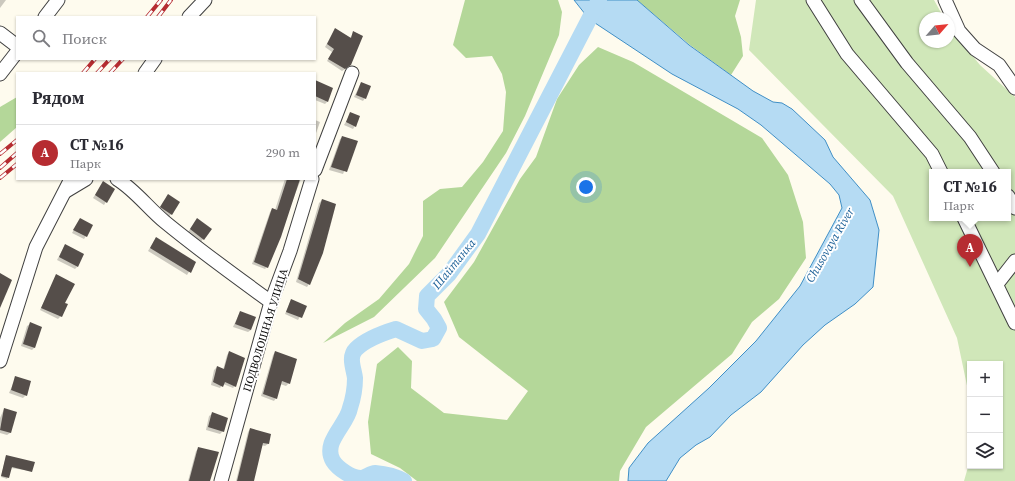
<!DOCTYPE html>
<html lang="ru">
<head>
<meta charset="utf-8">
<style>
  :root { --surface:#fff; --page:#f2f2f3; --text:#2b2b33; --muted:#7c7c81; --line:#e1e1e2; --accent:#b62c31 }
  body { margin:0; font-family:"Source Serif 4",serif; background:var(--page); color:var(--text) }
  .controls { position:absolute; right:12px; bottom:12px; display:grid; overflow:hidden; border-radius:0px; box-shadow:0 1px 3px #0004 }
  .controls button { width:36px; height:36px; display:grid; place-items:center; padding:0; border:0; border-bottom:1px solid var(--line); background:var(--surface); color:var(--text); font:20px sans-serif }
  .compass { position:absolute; left:919px; top:12px; width:36px; height:36px; border-radius:50%; background:var(--surface); box-shadow:0 1px 3px #0004; rotate:62deg }
  .you { position:absolute; left:586px; top:187px; width:14px; height:14px; margin:-10px; border:3px solid #fff; border-radius:50%; background:#1a73e8; box-shadow:0 0 0 6px #1a73e833 }
  .badge { display:grid; place-items:center; width:26px; height:26px; border-radius:50%; background:var(--accent); color:#fff; font-size:13px; font-weight:700 }
  .pin { position:absolute; translate:-50% -33px; filter:drop-shadow(0 1px 2px #0008) }
  .pin::after { content:''; position:absolute; top:21px; width:14px; height:12px; background:inherit; clip-path:polygon(0 0,100% 0,50% 100%) }
  .popup { position:absolute; left:929px; top:169px; width:82px; height:52px; box-sizing:border-box; display:grid; place-content:center; border-radius:0px; background:var(--surface); filter:drop-shadow(0 1px 3px #0005); font-size:13px; white-space:nowrap; color:var(--muted) }
  .popup b { font-size:15px; color:var(--text) }
  .popup::after { content:''; position:absolute; left:50%; top:100%; margin-left:-8px; border:8px solid transparent; border-top-color:var(--surface) }
  .list { margin:0; padding:0; list-style:none }
  h2 { display:flex; justify-content:space-between; align-items:center; height:52px; margin:0; padding:0 16px; font-size:17px }
  h2 small { font-size:13px; font-weight:400; color:var(--muted) }
  .list li { display:grid; grid-template-columns:26px 1fr auto; gap:12px; align-items:center; box-sizing:border-box; height:56px; padding:0 16px; border-top:1px solid var(--line) }
  .list b { display:block; font-size:15px; white-space:nowrap }
  .list p { margin:0; font-size:13px; white-space:nowrap; color:var(--muted) }
  .list em { font-size:13px; font-style:normal; color:var(--muted) }
  .icon { flex:none; width:22px; height:22px; fill:none; stroke:currentColor; stroke-width:2; stroke-linecap:round; stroke-linejoin:round }
  .map { position:relative; flex:none; width:1015px; height:481px; overflow:hidden }
  .search { position:absolute; background:var(--surface); box-shadow:0 1px 3px #0004; left:16px; top:16px; width:300px; height:44px; display:flex; align-items:center; gap:10px; box-sizing:border-box; padding:0 14px; border-radius:0px; color:var(--muted); font-size:15px }
  .panel { position:absolute; background:var(--surface); box-shadow:0 1px 3px #0004; left:16px; top:72px; width:300px; height:108px; border-radius:0px }
  .map>svg:first-child { display:block }
  .green { fill:#d0e7b9; fill-rule:evenodd }
  .forest { fill:#b4d799 }
  .water { fill:#b5dbf3; stroke:#408fc6 }
  .shadow { fill:#0003 }
  .lines { fill:none; stroke-linecap:round; stroke-linejoin:round }
  .river { stroke:#b5dbf3; stroke-width:16 }
  .building { fill:#554e4a }
  .minor-casing { stroke:#404040; stroke-width:15 }
  .minor { stroke:#fff; stroke-width:13 }
  .rail-casing { stroke:#b62c31; stroke-width:4 }
  .rail { stroke:#fff; stroke-width:2.5; stroke-dasharray:8; stroke-linecap:butt }
  .labels { text-anchor:middle; stroke-width:4; stroke-linejoin:round; paint-order:stroke }
  .street-label { font-size:11px; fill:#0d0d0d; stroke:#fff }
  .water-label { font-size:12px; font-style:italic; fill:#1d6198; stroke:#fff }
</style>
</head>
<body>
<div class="map">
<svg width="1015" height="481" viewBox="0 0 1015 481">
  <rect width="100%" height="100%" fill="#fefbee"/>
  <!-- green -->
  <path class="green" d="M756,0H934L944,18H925V42H949V27L980,65L1015,97V481H964L970,460V466H1000V364H970V400L957,338L893,196L749,50ZM932,172H1008V218H932Z"/>
  <!-- forest -->
  <g class="forest">
    <polygon points="465,0 558,0 562,12 559,35 525,116 506,153 435,258 374,317 323,343 345,323 379,299 409,264 423,236 423,201 440,189 462,187 483,162 503,131 506,92 502,74 492,56 466,58 453,45"/>
    <polygon points="637,0 740,0 735,16 741,37 743,56 731,75 690,45"/>
    <polygon points="598,47 633,62 762,138 788,175 803,222 806,258 779,299 752,322 732,354 646,427 620,471 619,481 417,481 400,468 371,454 368,422 377,364 398,347 412,361 411,388 444,413 507,420 528,391 459,337 444,302 474,262 520,179 536,157 557,99 579,65"/>
    <polygon points="17,97 17,127 0,142 0,107"/>
  </g>
  <!-- water -->
  <polygon class="water" points="574,0 637,0 689,45 753,91 773,102 782,103 792,109 825,140 833,157 870,200 879,230 873,287 855,304 825,325 803,345 761,392 731,415 710,437 696,445 680,458 666,481 628,481 629,468 648,443 709,388 756,341 800,286 842,208 839,195 830,184 761,125 738,109 672,74 589,19"/>
  <!-- shadow -->
  <g class="shadow">
    <polygon points="0,0 6,0 0,8"/>
    <polygon points="335,29 350,38 354,32 347,68 342,71 327,61 332,52 325,47"/>
    <polygon points="315,82 327,102 325,104 315,100"/>
    <polygon points="361,83 365,98 363,101 354,97"/>
    <polygon points="351,113 355,126 353,129 344,125"/>
    <polygon points="315,120 320,122 315,136"/>
    <polygon points="343,137 357,141 343,174 329,170 340,139"/>
    <polygon points="285,179 301,179 267,267 265,269 252,264 270,212 272,209 275,210"/>
    <polygon points="103,182 113,190 104,205 93,198"/>
    <polygon points="168,195 179,202 169,217 158,210"/>
    <polygon points="322,200 309,284 307,287 296,282 319,203"/>
    <polygon points="80,219 86,236 84,239 72,233"/>
    <polygon points="195,222 210,229 201,242 188,232"/>
    <polygon points="156,238 195,262 187,275 148,251"/>
    <polygon points="65,245 77,267 75,269 57,260"/>
    <polygon points="57,276 64,304 61,316 58,319 40,310"/>
    <polygon points="291,300 306,306 298,320 285,314"/>
    <polygon points="240,312 251,330 248,332 233,327"/>
    <polygon points="30,324 40,328 34,348 32,350 21,346 27,326"/>
    <polygon points="229,352 235,386 233,388 223,384 220,388 211,385 214,370 217,367 223,370 227,355"/>
    <polygon points="275,352 289,383 286,386 280,384 276,398 274,401 261,396 273,355"/>
    <polygon points="16,377 26,395 23,398 9,393"/>
    <polygon points="4,409 15,413 10,433 7,435 0,433 0,418"/>
    <polygon points="212,414 223,431 220,434 206,430 209,416"/>
    <polygon points="250,429 268,444 265,446 261,445 253,481 236,481 248,432"/>
    <polygon points="199,448 209,481 188,481 196,451"/>
    <polygon points="6,456 31,471 11,468 7,479 1,477"/>
  </g>
  <g class="lines">
    <!-- river -->
    <path class="river" d="M404,481C395,476 386,474 375,473C370,473 366,478 361,478C352,478 338,469 333,461C322,442 347,425 350,408C353,399 355,388 355,378C354,369 348,357 356,349C366,339 383,333 396,329L422,341L433,339L439,328L434,319L426,309L427,296L449,274L478,234L599,0"/>
  </g>
  <!-- building -->
  <g class="building">
    <polygon points="335,28 351,38 353,31 363,36 351,65 345,69 328,59 334,49 327,44"/>
    <polygon points="315,80 333,88 328,102 315,96"/>
    <polygon points="361,82 371,86 366,99 356,95"/>
    <polygon points="350,112 360,116 356,127 346,122"/>
    <polygon points="342,136 358,141 347,172 331,167"/>
    <polygon points="287,179 300,179 281,237 268,268 254,262 272,208 277,210"/>
    <polygon points="103,181 115,189 107,203 95,195"/>
    <polygon points="168,194 180,202 172,215 160,207"/>
    <polygon points="322,199 336,204 323,253 310,285 298,279"/>
    <polygon points="80,218 93,225 87,237 73,230"/>
    <polygon points="197,218 212,229 204,240 190,229"/>
    <polygon points="156,237 196,262 191,273 150,248"/>
    <polygon points="65,244 84,254 78,267 59,257"/>
    <polygon points="0,273 12,280 0,308"/>
    <polygon points="56,274 75,284 65,303 68,304 62,317 41,308"/>
    <polygon points="291,299 307,306 302,318 286,312"/>
    <polygon points="240,311 256,317 251,330 235,324"/>
    <polygon points="30,322 42,327 35,348 23,344"/>
    <polygon points="229,351 245,358 236,387 225,382 223,387 213,382 217,366 224,369"/>
    <polygon points="275,351 297,359 290,384 282,381 277,399 263,394"/>
    <polygon points="15,376 31,381 27,396 11,390"/>
    <polygon points="4,408 17,412 11,433 0,430"/>
    <polygon points="212,412 228,418 224,432 208,427"/>
    <polygon points="250,428 271,434 269,444 263,443 254,481 237,481"/>
    <polygon points="198,447 219,452 210,481 189,481"/>
    <polygon points="6,455 35,462 32,472 12,467 9,478 1,476"/>
  </g>
  <g class="lines">
    <!-- minor casing -->
    <g class="minor-casing">
      <g id="minor">
        <polyline points="813,0 847,54 932,154 941,172"/>
        <polyline points="861,0 907,63 970,137 993,172"/>
        <polyline points="945,0 959,31 975,49 999,65 1015,88"/>
        <polyline points="45,17 58,0"/>
        <polyline points="189,17 205,0"/>
        <polyline points="0,33 17,46"/>
        <polyline points="145,73 155,59"/>
        <polyline points="0,74 17,52"/>
        <polyline points="315,170 352,73"/>
        <path d="M117,179C135,190 149,209 165,222C199,250 235,276 271,302"/>
        <polyline points="66,191 86,179"/>
        <polyline points="1008,196 1015,208"/>
        <polyline points="964,218 1015,323"/>
        <polyline points="997,284 1015,261"/>
        <polyline points="0,361 36,247 71,179"/>
        <polyline points="221,481 271,302 290,251 312,179"/>
      </g>
    </g>
    <!-- minor -->
    <use href="#minor" class="minor"/>
    <!-- rail casing -->
    <g class="rail-casing">
      <g id="rail">
        <polyline points="147,17 161,0"/>
        <polyline points="158,17 171,0"/>
        <polyline points="83,73 95,59"/>
        <polyline points="97,73 110,59"/>
        <polyline points="110,73 123,59"/>
        <polyline points="0,154 17,140"/>
        <polyline points="0,168 17,153"/>
        <polyline points="0,178 17,164"/>
      </g>
    </g>
    <!-- rail -->
    <use href="#rail" class="rail"/>
  </g>
  <g class="labels">
    <!-- street labels -->
    <g class="street-label">
      <text transform="translate(265 330) rotate(-73)" y="4">ПОДВОЛОШНАЯ УЛИЦА</text>
    </g>
    <!-- water labels -->
    <g class="water-label">
      <text transform="translate(830 245) rotate(-60)" y="4">Chusovaya River</text>
      <text transform="translate(454 264) rotate(-51)" y="4">Шайтанка</text>
    </g>
  </g>
</svg>
<div class="controls">
<button>+</button>
<button>−</button>
<button><svg class="icon" aria-label="layers" viewBox="0 0 24 24"><path d="M12 4l9 5-9 5-9-5zM3 14l9 5 9-5"/></svg></button>
</div>
<svg class="compass" viewBox="-18 -18 36 36"><path d="M0-13l5 13h-10z" fill="#e53935"/><path d="M0 13l5-13h-10z" fill="#7c7c81"/></svg>
<div class="you"></div>
<div class="pin badge" style="left:970px;top:267px">A</div>
<div class="popup"><b>СТ №16</b>Парк</div>
<div class="search"><svg class="icon" aria-label="search" viewBox="0 0 24 24"><circle cx="10" cy="10" r="6"/><path d="M15 15l6 6"/></svg>Поиск</div>
<section class="panel">
<h2>Рядом<small></small></h2>
<ul class="list">
<li><span class="badge">A</span><div><b>СТ №16</b><p>Парк</p></div><em>290 m</em></li>
</ul>
</section>
</div>
</body>
</html>
